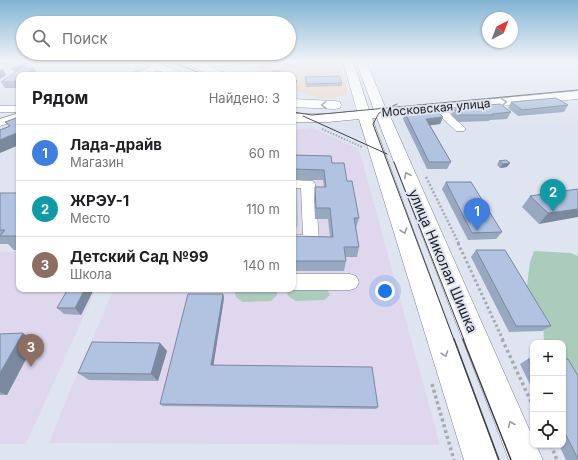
<!DOCTYPE html>
<html lang="ru">
<head>
<meta charset="utf-8">
<style>
  :root { --surface:#fff; --page:#f2f2f2; --text:#202124; --muted:#757577; --line:#e0e0e0; --accent:#d93025 }
  body { margin:0; font-family:Inter,sans-serif; background:var(--page); color:var(--text) }
  .controls { position:absolute; right:12px; bottom:12px; display:grid; overflow:hidden; border-radius:8px; box-shadow:0 1px 3px #0004 }
  .controls button { width:36px; height:36px; display:grid; place-items:center; padding:0; border:0; border-bottom:1px solid var(--line); background:var(--surface); color:var(--text); font:20px sans-serif }
  .compass { position:absolute; left:482px; top:12px; width:36px; height:36px; border-radius:50%; background:var(--surface); box-shadow:0 1px 3px #0004; rotate:41deg }
  .you { position:absolute; left:385px; top:291px; width:14px; height:14px; margin:-10px; border:3px solid #fff; border-radius:50%; background:#1a73e8; box-shadow:0 0 0 6px #1a73e833 }
  .badge { display:grid; place-items:center; width:26px; height:26px; border-radius:50%; background:var(--accent); color:#fff; font-size:13px; font-weight:700 }
  .pin { position:absolute; translate:-50% -33px; filter:drop-shadow(0 1px 2px #0008) }
  .pin::after { content:''; position:absolute; top:21px; width:14px; height:12px; background:inherit; clip-path:polygon(0 0,100% 0,50% 100%) }
  .list { margin:0; padding:0; list-style:none }
  h2 { display:flex; justify-content:space-between; align-items:center; height:52px; margin:0; padding:0 16px; font-size:17px }
  h2 small { font-size:13px; font-weight:400; color:var(--muted) }
  .list li { display:grid; grid-template-columns:26px 1fr auto; gap:12px; align-items:center; box-sizing:border-box; height:56px; padding:0 16px; border-top:1px solid var(--line) }
  .list b { display:block; font-size:15px; white-space:nowrap }
  .list p { margin:0; font-size:13px; white-space:nowrap; color:var(--muted) }
  .list em { font-size:13px; font-style:normal; color:var(--muted) }
  .icon { flex:none; width:22px; height:22px; fill:none; stroke:currentColor; stroke-width:2; stroke-linecap:round; stroke-linejoin:round }
  .map { position:relative; flex:none; width:578px; height:460px; overflow:hidden }
  .search { position:absolute; background:var(--surface); box-shadow:0 1px 3px #0004; left:16px; top:16px; width:280px; height:44px; display:flex; align-items:center; gap:10px; box-sizing:border-box; padding:0 14px; border-radius:22px; color:var(--muted); font-size:15px }
  .panel { position:absolute; background:var(--surface); box-shadow:0 1px 3px #0004; left:16px; top:72px; width:280px; height:220px; border-radius:8px }
  .map>svg:first-child { display:block }
  .commercial { fill:#ecd6ca }
  .education { fill:#ded7ed }
  .green { fill:#abcbbb }
  .lines { fill:none; stroke-linecap:round; stroke-linejoin:round }
  .minor-casing { stroke:#7b828b; stroke-width:1 }
  .major-casing { stroke:#7b828b; stroke-width:1 }
  .path-far3 { stroke:#a5aab3; stroke-width:2; stroke-dasharray:1.5 1.5; stroke-linecap:butt }
  .path-far2 { stroke:#a5aab3; stroke-width:2.5; stroke-dasharray:2 2; stroke-linecap:butt }
  .path-far1 { stroke:#a5aab3; stroke-width:3; stroke-dasharray:2.5 2.5; stroke-linecap:butt }
  .path { stroke:#a5aab3; stroke-width:3.5; stroke-dasharray:3 3; stroke-linecap:butt }
  .minor { fill:#fff; fill-rule:evenodd }
  .major { fill:#fff; fill-rule:evenodd }
  .tram-far1 { stroke:#3b3f44; stroke-width:1 }
  .tram { stroke:#3b3f44; stroke-width:1.5 }
  .wall { fill:#98a8c1 }
  .shaded-wall { fill:#7c889d }
  .building { fill:#b1c3e0; stroke:#7c889d }
  .oneway { stroke:#9b9c9e }
  .labels { text-anchor:middle; stroke-width:4; stroke-linejoin:round; paint-order:stroke }
  .far-street-label { font-size:12px; fill:#202327; stroke:#dfe5f0 }
  .street-label { font-size:14px; fill:#202327; stroke:#dfe5f0 }
</style>
</head>
<body>
<div class="map">
<svg width="578" height="460" viewBox="0 0 578 460">
  <rect width="100%" height="100%" fill="#dfe5f0"/>
  <!-- commercial -->
  <polygon class="commercial" points="311,61 337,61 347,88 347,94 336,97 321,98 308,95 293,90 293,75 262,75 258,65"/>
  <!-- education -->
  <g class="education">
    <polygon points="312,128 359,149 440,445 49,443 71,388 114,289 293,289 293,130"/>
    <polygon points="19,251 19,289 96,289 26,444 0,444 0,252"/>
  </g>
  <!-- green -->
  <g class="green">
    <polygon points="297,188 298,225 296,229 293,226 293,191"/>
    <polygon points="534,251 571,253 578,256 578,375 563,361 563,343 544,342 543,319 526,293 530,262"/>
    <polygon points="326,287 330,295 324,300 296,301 288,296 287,291 288,289"/>
    <polygon points="238,289 275,289 277,292 277,295 271,301 243,302 236,297 235,292"/>
  </g>
  <g class="lines">
    <!-- minor casing -->
    <g class="minor-casing">
      <g id="minor">
        <polygon points="223,61 258,61 254,63 198,68 194,65 198,62"/>
        <polygon points="160,64 163,65 164,67 163,69 145,75 132,75 133,73"/>
        <polygon points="438,105 442,106 464,127 466,129 464,131 456,131 434,110 433,108 434,106"/>
        <rect x="0" y="106" width="19" height="6"/>
        <polygon points="19,113 19,120 0,126 0,119"/>
        <polygon points="293,180 313,181 315,184 319,241 317,245 311,247 293,247 293,235 303,235 301,188 293,188"/>
        <polygon points="293,274 350,274 356,276 359,282 356,288 350,290 293,290 291,289 293,289"/>
      </g>
    </g>
    <!-- major casing -->
    <g class="major-casing">
      <g id="major">
        <polygon points="141,61 154,61 182,73 184,75 169,75 142,63"/>
        <polygon points="182,61 195,61 225,73 227,75 211,75 183,63"/>
        <polygon points="343,61 353,61 369,110 374,110 356,61 366,61 386,109 578,91 578,99 390,116 533,438 533,445 536,445 543,460 509,460 377,118 372,118 498,460 464,460 359,119 328,122 293,122 293,114 328,114 357,111"/>
        <polygon points="293,99 335,101 340,102 341,105 340,108 335,109 293,107"/>
      </g>
    </g>
    <!-- path-far3 -->
    <polyline class="path-far3" points="322,129 362,147"/>
    <!-- path-far2 -->
    <polyline class="path-far2" points="426,177 459,244"/>
    <!-- path-far1 -->
    <polyline class="path-far1" points="458,243 503,340"/>
    <!-- path -->
    <g class="path">
      <polyline points="502,339 533,406"/>
      <polyline points="432,384 454,460"/>
      <polyline points="551,445 557,460"/>
    </g>
    <!-- minor -->
    <use href="#minor" class="minor"/>
    <!-- major -->
    <use href="#major" class="major"/>
    <!-- tram-far1 -->
    <g class="tram-far1">
      <polyline points="170,61 205,75"/>
      <polyline points="397,104 379,113 373,124 454,340"/>
      <polyline points="293,112 312,115 578,90"/>
      <polyline points="303,116 387,154"/>
      <polyline points="394,162 464,340"/>
    </g>
    <!-- tram -->
    <g class="tram">
      <polyline points="454,339 499,460"/>
      <polyline points="463,339 511,460"/>
    </g>
  </g>
  <!-- wall -->
  <g class="wall">
    <polygon points="0,61 10,62 6,65 0,65"/>
    <polygon points="43,61 90,61 87,63 44,63"/>
    <polygon points="25,62 27,65 23,68 34,68 37,75 19,75 19,88 5,88 1,82 16,72 14,72 12,69"/>
    <polygon points="305,77 342,83 342,86 306,87 305,80"/>
    <polygon points="511,102 568,105 564,112 518,116 508,108"/>
    <polygon points="453,108 511,112 507,119 490,120 489,121 458,122 451,115"/>
    <polygon points="405,113 443,117 440,124 430,125 451,162 447,169 427,169 403,119"/>
    <polygon points="293,155 332,163 347,181 359,218 356,228 359,247 357,257 346,257 346,261 344,271 293,271 293,236 330,237 328,219 315,219 314,198 315,187 324,187 323,180 293,180"/>
    <polygon points="499,161 507,167 500,168 497,165"/>
    <polygon points="446,182 502,232 496,239 468,240 442,189"/>
    <polygon points="578,189 539,224 522,207 530,196"/>
    <polygon points="0,193 19,193 19,250 14,250 8,244 0,244"/>
    <polygon points="476,250 551,326 542,331 509,332 471,257"/>
    <polygon points="68,289 92,289 93,291 81,315 64,314 57,308"/>
    <polygon points="223,294 224,298 213,365 378,407 376,409 163,406 160,404"/>
    <polygon points="23,333 35,342 7,395 0,395 0,334"/>
    <polygon points="160,343 167,351 158,381 89,380 78,373"/>
    <polygon points="528,359 533,359 533,391 520,364"/>
    <polygon points="563,359 578,376 578,460 566,460 559,445 563,445"/>
  </g>
  <!-- shaded-wall -->
  <g class="shaded-wall">
    <polygon points="6,61 9,61 10,62 6,65 4,62"/>
    <polygon points="25,62 27,65 18,72 16,69"/>
    <polygon points="34,68 37,75 24,75"/>
    <polygon points="3,69 6,75 0,79 0,70"/>
    <polygon points="19,79 19,88 18,88 14,82"/>
    <polygon points="297,81 296,84 293,85 293,82"/>
    <polygon points="443,117 440,124 424,126 426,119"/>
    <polygon points="19,132 19,145 0,153 0,140"/>
    <polygon points="510,163 507,167 500,168 503,164"/>
    <polygon points="578,209 578,217 539,224 548,213"/>
    <polygon points="85,289 92,289 93,291 81,315 75,308"/>
    <polygon points="223,294 224,298 213,368 211,365"/>
    <polygon points="23,333 35,342 7,395 0,392 0,373"/>
    <polygon points="160,343 167,351 158,381 151,374"/>
  </g>
  <!-- building -->
  <g class="building">
    <polygon points="21,62 25,62 16,69 12,69"/>
    <polygon points="21,68 34,68 24,75 19,75 19,79 14,82 1,82"/>
    <polygon points="272,71 280,71 282,75 274,75"/>
    <polygon points="339,76 342,83 307,84 305,77"/>
    <polygon points="293,79 297,81 293,82"/>
    <polygon points="556,98 568,105 522,110 511,102"/>
    <polygon points="500,104 511,112 492,114 493,115 461,115 453,108"/>
    <polygon points="434,108 443,117 426,119 451,162 429,162 405,113 408,110"/>
    <polygon points="19,117 19,132 0,140 0,130 10,126 5,122"/>
    <polygon points="293,155 331,156 332,163 344,163 347,181 352,181 359,218 354,218 359,247 344,247 346,261 293,261 293,236 333,237 330,208 316,208 315,187 326,187 324,170 293,169"/>
    <polygon points="506,160 510,163 503,164 499,161"/>
    <polygon points="446,182 471,182 502,232 472,233"/>
    <polygon points="578,189 578,209 548,213 530,196"/>
    <polygon points="0,193 19,193 19,236 0,236 5,230 0,230"/>
    <polygon points="476,250 505,250 551,326 516,326"/>
    <polygon points="68,289 85,289 75,308 57,308"/>
    <polygon points="188,294 223,294 211,365 372,367 378,407 160,404"/>
    <polygon points="23,333 0,373 0,334"/>
    <polygon points="92,342 160,343 151,374 78,373"/>
    <polygon points="528,359 533,359 533,369"/>
    <polygon points="563,359 568,359 578,376 578,459 563,429"/>
  </g>
  <!-- one-way arrows -->
  <defs><path id="oneway-chevron" d="M-2-3.5L2.5 0L-2 3.5" fill="none" stroke-width="1.6" stroke-linecap="round" stroke-linejoin="round"/></defs>
  <g class="oneway">
    <use href="#oneway-chevron" transform="translate(504 102) rotate(-5)"/>
    <use href="#oneway-chevron" transform="translate(324 105) rotate(178)"/>
    <use href="#oneway-chevron" transform="translate(407 175) rotate(-117)"/>
    <use href="#oneway-chevron" transform="translate(404 231) rotate(71)"/>
    <use href="#oneway-chevron" transform="translate(445 354) rotate(71)"/>
    <use href="#oneway-chevron" transform="translate(511 424) rotate(-113)"/>
  </g>
  <!-- sky -->
  <linearGradient id="sky" x2="0" y2="1"><stop stop-color="#82b4d4"/><stop offset="0.49" stop-color="#f1f3f8"/><stop offset="1" stop-color="#f1f3f8" stop-opacity="0"/></linearGradient>
  <rect width="578" height="125" fill="url(#sky)"/>
  <g class="labels">
    <!-- far-street labels -->
    <g class="far-street-label">
      <text transform="translate(436 108) rotate(-5)" y="4">Московская улица</text>
    </g>
    <!-- street labels -->
    <g class="street-label">
      <text transform="translate(443 261) rotate(67)" y="5">улица Николая Шишка</text>
    </g>
  </g>
</svg>
<div class="controls">
<button>+</button>
<button>−</button>
<button><svg class="icon" aria-label="locate" viewBox="0 0 24 24"><circle cx="12" cy="12" r="6"/><path d="M12 2v4M12 18v4M2 12h4M18 12h4"/></svg></button>
</div>
<svg class="compass" viewBox="-18 -18 36 36"><path d="M0-13l5 13h-10z" fill="#e53935"/><path d="M0 13l5-13h-10z" fill="#757577"/></svg>
<div class="you"></div>
<div class="pin badge" style="left:477px;top:231px;background:#3f7fe0">1</div>
<div class="pin badge" style="left:553px;top:212px;background:#0f9aa8">2</div>
<div class="pin badge" style="left:31px;top:367px;background:#8d6e63">3</div>
<div class="search"><svg class="icon" aria-label="search" viewBox="0 0 24 24"><circle cx="10" cy="10" r="6"/><path d="M15 15l6 6"/></svg>Поиск</div>
<section class="panel">
<h2>Рядом<small>Найдено: 3</small></h2>
<ul class="list">
<li><span class="badge" style="background:#3f7fe0">1</span><div><b>Лада-драйв</b><p>Магазин</p></div><em>60 m</em></li>
<li><span class="badge" style="background:#0f9aa8">2</span><div><b>ЖРЭУ-1</b><p>Место</p></div><em>110 m</em></li>
<li><span class="badge" style="background:#8d6e63">3</span><div><b>Детский Сад №99</b><p>Школа</p></div><em>140 m</em></li>
</ul>
</section>
</div>
</body>
</html>
